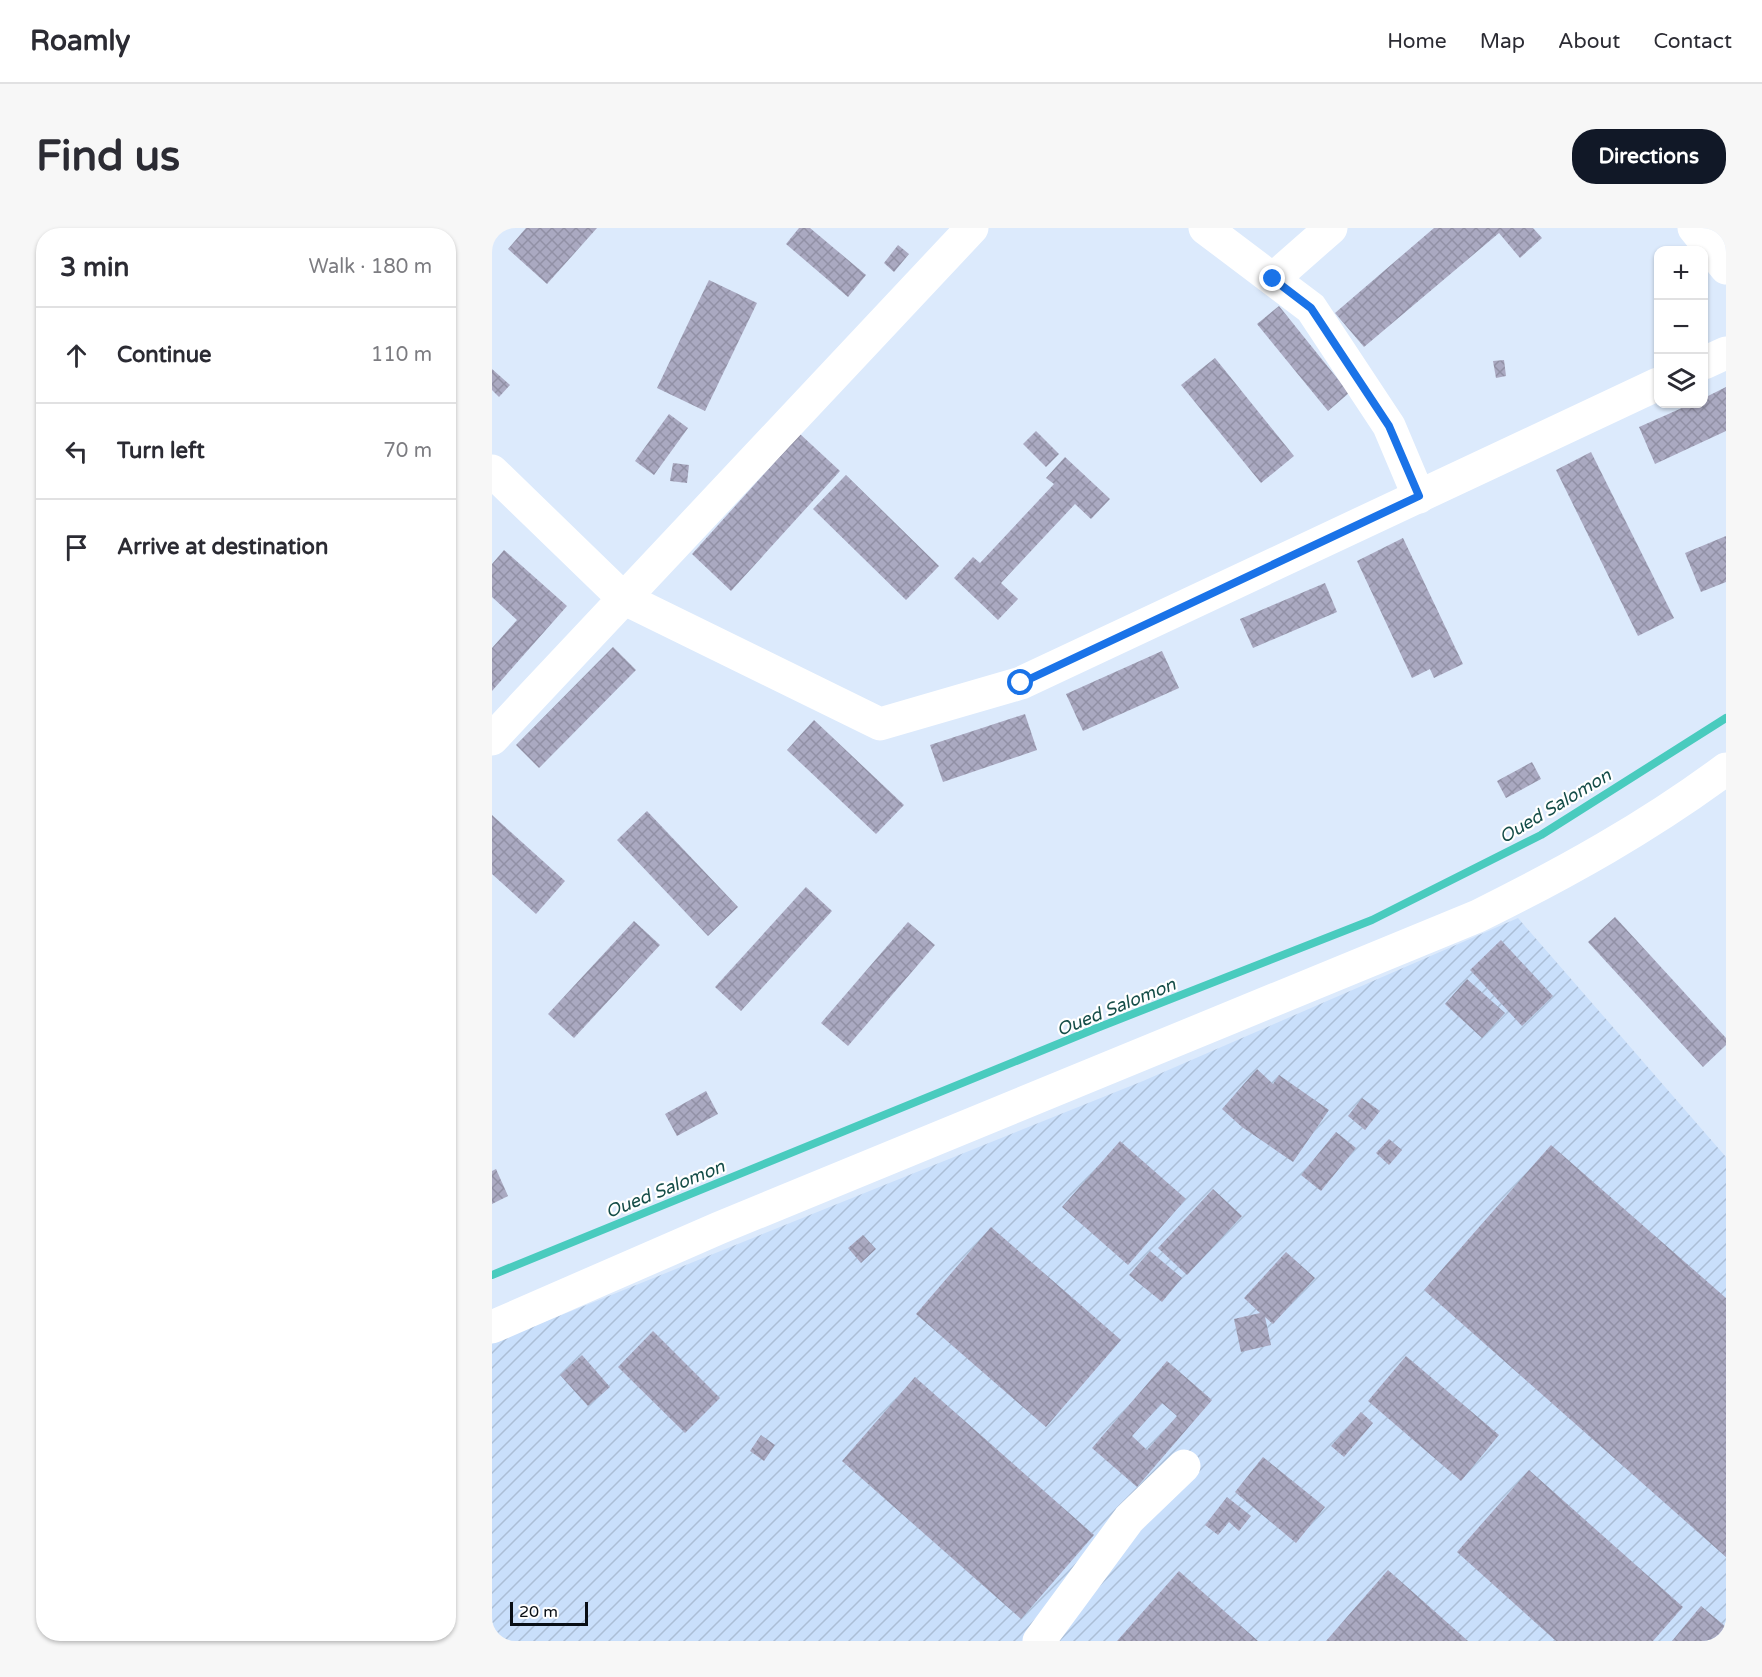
<!DOCTYPE html>
<html lang="en">
<head>
<meta charset="utf-8">
<style>
  :root { --surface:#fff; --page:#f7f7f7; --text:#2b2b33; --muted:#7c7c81; --line:#e1e1e2; --accent:#111827 }
  body { margin:0; font-family:"Varela Round",sans-serif; background:var(--page); color:var(--text) }
  .controls { position:absolute; right:18px; top:18px; display:grid; overflow:hidden; border-radius:12px; box-shadow:0 2px 4px #0004 }
  .controls button { width:54px; height:54px; display:grid; place-items:center; padding:0; border:0; border-bottom:2px solid var(--line); background:var(--surface); color:var(--text); font:30px sans-serif }
  .scale { position:absolute; left:18px; bottom:15px; width:78px; box-sizing:border-box; padding-left:6px; border:3px solid #080e15; border-top:0; font-size:16px; line-height:21px; white-space:nowrap; color:#080e15; -webkit-text-stroke:4px #fff; paint-order:stroke }
  .stop { position:absolute; width:18px; height:18px; margin:-14px; border:4px solid #1a73e8; border-radius:50%; background:#fff }
  .stop.end { background:#1a73e8; border-color:#fff; box-shadow:0 2px 6px #0008 }
  .list { margin:0; padding:0; list-style:none }
  h2 { display:flex; justify-content:space-between; align-items:center; height:78px; margin:0; padding:0 24px; font-size:26px }
  h2 small { font-size:20px; font-weight:400; color:var(--muted) }
  .list li { display:grid; grid-template-columns:39px 1fr auto; gap:18px; align-items:center; box-sizing:border-box; height:96px; padding:0 24px; border-top:2px solid var(--line) }
  .list b { display:block; font-size:22px; white-space:nowrap }
  .list em { font-size:20px; font-style:normal; color:var(--muted) }
  .icon { flex:none; width:33px; height:33px; fill:none; stroke:currentColor; stroke-width:2; stroke-linecap:round; stroke-linejoin:round }
  .map { position:relative; flex:none; width:1234px; height:1413px; overflow:hidden; border-radius:24px }
  header { display:flex; align-items:center; gap:36px; box-sizing:border-box; height:84px; padding:0 30px; background:var(--surface); border-bottom:2px solid var(--line) }
  header strong { font-size:28px }
  nav { display:flex; gap:33px; margin-inline-start:auto; font-size:21px }
  .intro { display:flex; align-items:center; justify-content:space-between; box-sizing:border-box; height:144px; padding:0 36px }
  h1 { margin:0; font-size:42px }
  .button { padding:15px 27px; border-radius:24px; background:var(--accent); color:#fff; font-size:21px; font-weight:700 }
  main { display:flex; gap:36px; padding:0 36px }
  aside { flex:1; background:var(--surface); border-radius:24px; box-shadow:0 2px 4px #0004 }
  .map>svg:first-child { display:block }
  .industrial { fill:url(#industrial-furrows) }
  .lines { fill:none; stroke-linecap:round; stroke-linejoin:round }
  .stream { stroke:#49cbbe; stroke-width:8 }
  .building { fill:url(#building-cross-hatch); fill-rule:evenodd }
  .minor { stroke:#fff; stroke-width:33 }
  .route { stroke:#1a73e8; stroke-width:8 }
  .labels { text-anchor:middle; stroke-width:4.5; stroke-linejoin:round; paint-order:stroke }
  .water-label { font-size:18px; font-style:italic; fill:#154d48; stroke:#fff }
</style>
</head>
<body>
<header>
<strong>Roamly</strong>
<nav><a>Home</a><a>Map</a><a>About</a><a>Contact</a></nav>
</header>
<div class="intro"><h1>Find us</h1><a class="button">Directions</a></div>
<main>
<aside>
<h2>3 min<small>Walk · 180 m</small></h2>
<ul class="list">
<li><svg class="icon" aria-label="ahead" viewBox="0 0 24 24"><path d="M12 20V5M6 11l6-6 6 6"/></svg><div><b>Continue</b></div><em>110 m</em></li>
<li><svg class="icon" aria-label="left" viewBox="0 0 24 24"><path d="M17 20v-9H6M10 6l-5 5 5 5"/></svg><div><b>Turn left</b></div><em>70 m</em></li>
<li><svg class="icon" aria-label="arrive" viewBox="0 0 24 24"><path d="M6 21V4h12l-3 4 3 4H6"/></svg><div><b>Arrive at destination</b></div></li>
</ul>
</aside>
<div class="map">
<svg width="1234" height="1413" viewBox="0 0 1234 1413">
  <defs>
    <pattern id="industrial-furrows" width="10" height="10" patternUnits="userSpaceOnUse" patternTransform="scale(1.5)"><rect width="10" height="10" fill="#c9dffb"/><path d="M-1 1l2-2M0 10L10 0M9 11l2-2" fill="none" stroke="#abbed6"/></pattern>
    <pattern id="building-cross-hatch" width="8" height="8" patternUnits="userSpaceOnUse" patternTransform="scale(1.5)"><rect width="8" height="8" fill="#aaa9c1"/><path d="M0 0l8 8M0 8l8-8" fill="none" stroke="#9190a5"/></pattern>
  </defs>
  <rect width="100%" height="100%" fill="#dceafc"/>
  <!-- industrial -->
  <polygon class="industrial" points="1026,690 1234,929 1234,1413 0,1413 0,1115 651,853"/>
  <g class="lines">
    <!-- stream -->
    <polyline class="stream" points="0,1047 605,800 880,692 1049,607 1234,490"/>
  </g>
  <!-- building -->
  <g class="building">
    <polygon points="34,0 105,0 55,56 16,21"/>
    <polygon points="307,0 318,0 374,47 356,69 294,16"/>
    <polygon points="942,0 1041,0 1050,10 1028,30 1007,5 872,119 843,85"/>
    <polygon points="406,17 417,26 402,44 392,35"/>
    <polygon points="217,52 265,75 213,183 165,160"/>
    <polygon points="787,78 857,165 836,183 765,96"/>
    <polygon points="723,130 802,228 769,255 689,157"/>
    <polygon points="1012,132 1014,148 1004,150 1001,133"/>
    <polygon points="0,141 18,157 7,169 0,162"/>
    <polygon points="1234,159 1234,203 1163,236 1147,199 1199,176 1212,176 1212,170"/>
    <polygon points="177,186 196,200 162,247 143,233"/>
    <polygon points="544,203 567,226 554,239 531,216"/>
    <polygon points="308,206 348,243 239,363 200,326"/>
    <polygon points="1099,224 1182,390 1146,408 1064,242"/>
    <polygon points="573,229 618,271 599,291 583,276 509,355 526,371 506,392 462,350 481,329 488,335 562,256 554,250"/>
    <polygon points="181,235 197,237 195,255 178,253"/>
    <polygon points="354,247 447,338 414,372 321,281"/>
    <polygon points="1234,308 1234,354 1209,364 1193,325"/>
    <polygon points="911,310 971,436 942,450 938,441 920,450 865,333"/>
    <polygon points="12,322 75,378 0,463 0,420 25,392 0,369 0,336"/>
    <polygon points="833,355 845,384 761,420 748,391"/>
    <polygon points="121,419 144,442 47,540 24,517"/>
    <polygon points="670,423 687,460 591,503 574,466"/>
    <polygon points="533,486 545,522 451,554 438,517"/>
    <polygon points="322,492 412,577 384,606 295,522"/>
    <polygon points="1040,534 1049,551 1014,570 1005,553"/>
    <polygon points="155,583 246,679 216,708 125,612"/>
    <polygon points="0,587 73,653 44,686 0,646"/>
    <polygon points="314,659 340,683 249,783 223,759"/>
    <polygon points="1123,689 1234,810 1234,817 1211,839 1096,714"/>
    <polygon points="142,693 168,717 82,810 56,786"/>
    <polygon points="416,694 443,717 356,818 329,795"/>
    <polygon points="1009,712 1061,768 1030,798 978,742"/>
    <polygon points="975,751 1013,785 990,810 953,776"/>
    <polygon points="765,841 781,856 787,847 837,882 801,934 750,899 730,881"/>
    <polygon points="214,863 226,886 185,908 173,886"/>
    <polygon points="870,870 888,883 873,902 856,888"/>
    <polygon points="844,904 864,920 829,963 809,947"/>
    <polygon points="897,911 910,922 897,937 884,925"/>
    <polygon points="628,913 694,971 636,1037 570,979"/>
    <polygon points="1059,917 1234,1070 1234,1329 932,1062"/>
    <polygon points="4,941 16,968 0,976 0,943"/>
    <polygon points="721,961 750,988 695,1047 666,1020"/>
    <polygon points="499,999 629,1112 554,1199 424,1086"/>
    <polygon points="371,1007 384,1021 369,1035 356,1020"/>
    <polygon points="658,1023 690,1050 670,1074 637,1047"/>
    <polygon points="794,1024 823,1050 781,1096 773,1089 779,1117 749,1124 742,1091 768,1085 752,1070"/>
    <polygon points="161,1103 228,1170 193,1205 126,1139"/>
    <polygon points="90,1127 118,1159 96,1178 68,1147"/>
    <polygon points="914,1128 1007,1207 969,1253 876,1173"/>
    <path d="M675,1133L720,1172L645,1259L600,1220ZM670,1175L685,1188L655,1222L640,1208Z"/>
    <polygon points="423,1149 602,1307 529,1391 350,1233"/>
    <polygon points="869,1184 881,1195 852,1229 839,1218"/>
    <polygon points="269,1207 283,1217 272,1233 258,1223"/>
    <polygon points="771,1229 833,1279 804,1315 743,1264"/>
    <polygon points="1037,1242 1191,1379 1161,1413 1064,1413 965,1324"/>
    <polygon points="735,1269 759,1288 747,1303 737,1294 726,1307 713,1297"/>
    <polygon points="896,1342 976,1413 834,1413"/>
    <polygon points="687,1343 766,1413 625,1413"/>
    <polygon points="1209,1378 1234,1399 1234,1413 1180,1413"/>
  </g>
  <g class="lines">
    <!-- minor -->
    <g class="minor">
      <polyline points="713,0 819,80 897,198 927,269"/>
      <polyline points="1202,0 1234,40"/>
      <polyline points="781,51 839,0"/>
      <polyline points="1212,135 1234,125"/>
      <polyline points="0,243 131,370 388,496 529,455 1166,156"/>
      <polyline points="0,511 480,0"/>
      <path d="M0,1099L227,1000L986,688C1073,645 1156,599 1234,541"/>
      <polyline points="547,1413 637,1291 692,1238"/>
    </g>
  </g>
  <g class="lines">
    <!-- route -->
    <polyline class="route" points="529,455 927,268 897,198 819,80 781,51"/>
  </g>
  <g class="labels">
    <!-- water labels -->
    <g class="water-label">
      <text transform="translate(1063 578) rotate(-31)" y="6">Oued Salomon</text>
      <text transform="translate(624 779) rotate(-22)" y="6">Oued Salomon</text>
      <text transform="translate(173 961) rotate(-22)" y="6">Oued Salomon</text>
    </g>
  </g>
</svg>
<div class="controls">
<button>+</button>
<button>−</button>
<button><svg class="icon" aria-label="layers" viewBox="0 0 24 24"><path d="M12 4l9 5-9 5-9-5zM3 14l9 5 9-5"/></svg></button>
</div>
<div class="scale">20 m</div>
<div class="stop" style="left:529px;top:455px"></div>
<div class="stop end" style="left:781px;top:51px"></div>
</div>
</main>
</body>
</html>
